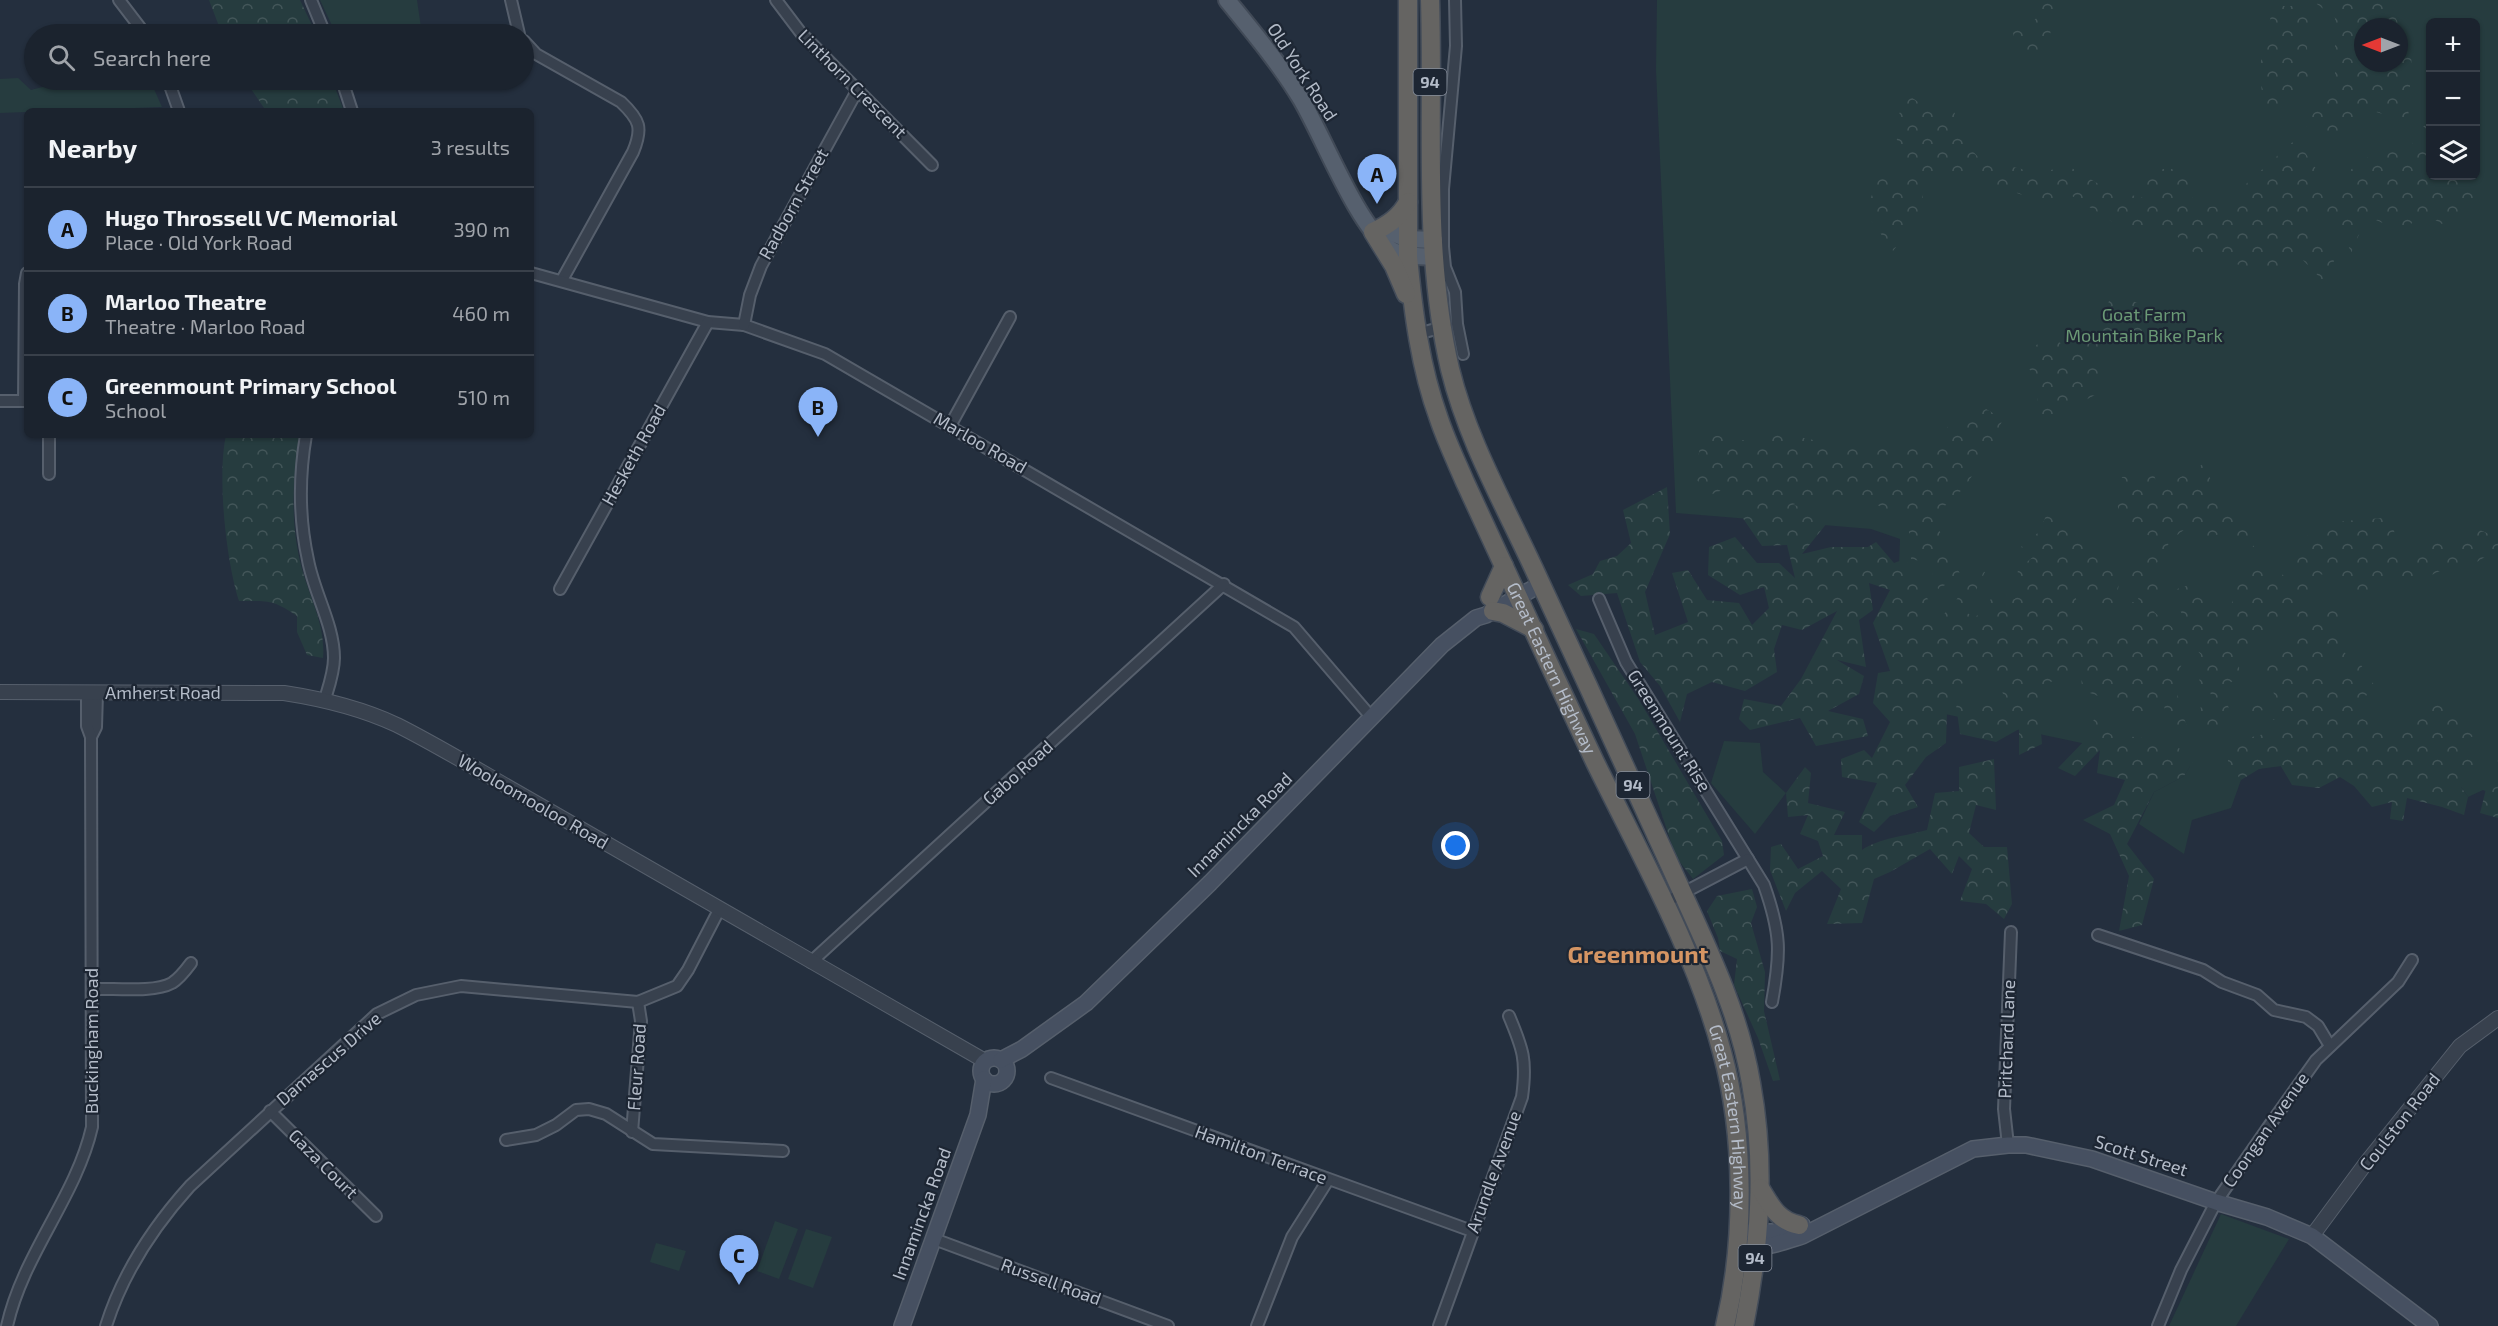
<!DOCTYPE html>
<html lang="en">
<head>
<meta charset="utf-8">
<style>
  :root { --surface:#1b232e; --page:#282f3a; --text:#f1f3f6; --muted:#a0a4aa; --line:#39404a; --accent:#8ab4f8 }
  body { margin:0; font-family:"Exo 2",sans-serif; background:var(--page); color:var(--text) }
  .controls { position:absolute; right:18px; top:18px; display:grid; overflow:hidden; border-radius:9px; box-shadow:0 2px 4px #0004 }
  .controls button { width:54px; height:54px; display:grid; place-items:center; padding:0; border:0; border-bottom:2px solid var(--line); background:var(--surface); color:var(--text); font:30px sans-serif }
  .compass { position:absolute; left:2354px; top:18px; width:54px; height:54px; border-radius:50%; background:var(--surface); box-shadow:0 2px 4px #0004; rotate:270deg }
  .you { position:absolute; left:1456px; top:846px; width:21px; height:21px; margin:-15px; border:4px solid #fff; border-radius:50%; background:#1a73e8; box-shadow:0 0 0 9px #1a73e833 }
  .badge { display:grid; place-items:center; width:39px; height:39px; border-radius:50%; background:var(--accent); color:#111; font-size:20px; font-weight:700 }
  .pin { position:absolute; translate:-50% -50px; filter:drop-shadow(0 2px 3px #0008) }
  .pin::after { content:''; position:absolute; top:32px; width:21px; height:18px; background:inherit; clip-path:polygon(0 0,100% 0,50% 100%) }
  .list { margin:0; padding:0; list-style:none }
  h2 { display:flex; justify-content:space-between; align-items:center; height:78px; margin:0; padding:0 24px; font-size:26px }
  h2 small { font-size:20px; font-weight:400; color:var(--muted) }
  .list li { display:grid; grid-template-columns:39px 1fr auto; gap:18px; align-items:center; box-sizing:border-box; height:84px; padding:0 24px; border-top:2px solid var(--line) }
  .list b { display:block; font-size:22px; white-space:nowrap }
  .list p { margin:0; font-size:20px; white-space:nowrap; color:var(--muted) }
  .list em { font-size:20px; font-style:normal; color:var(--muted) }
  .icon { flex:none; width:33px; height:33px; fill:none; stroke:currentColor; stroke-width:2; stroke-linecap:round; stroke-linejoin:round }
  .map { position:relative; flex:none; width:2498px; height:1326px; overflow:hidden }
  .search { position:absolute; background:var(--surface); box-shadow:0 2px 4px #0004; left:24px; top:24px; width:510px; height:66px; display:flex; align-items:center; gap:15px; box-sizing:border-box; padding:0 21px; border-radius:33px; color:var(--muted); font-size:22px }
  .panel { position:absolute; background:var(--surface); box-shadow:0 2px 4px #0004; left:24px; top:108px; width:510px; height:330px; border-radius:9px }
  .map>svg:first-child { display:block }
  .green { fill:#263c3f; fill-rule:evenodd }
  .forest { fill:url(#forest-crowns); fill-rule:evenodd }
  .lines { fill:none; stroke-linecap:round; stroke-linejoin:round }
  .minor-casing { stroke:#565f6c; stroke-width:14 }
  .tertiary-casing { stroke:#565f6c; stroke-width:16 }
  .secondary-casing { stroke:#565f6c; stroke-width:18 }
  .primary-casing { stroke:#414a57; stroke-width:20 }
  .trunk-casing { stroke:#434c59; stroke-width:21 }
  .minor { stroke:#38414e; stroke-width:10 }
  .tertiary { stroke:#38414e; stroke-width:14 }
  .secondary { stroke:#465061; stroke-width:15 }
  .primary { stroke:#56606e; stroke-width:16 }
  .trunk { stroke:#656462; stroke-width:18 }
  .labels { text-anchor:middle; stroke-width:4.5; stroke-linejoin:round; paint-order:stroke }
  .shield { fill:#1d2633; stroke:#878f9c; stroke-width:1.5 }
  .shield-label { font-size:16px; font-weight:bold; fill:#b4bcc9 }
  .street-label { font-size:18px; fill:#b4bcc9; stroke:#1d2633 }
  .park-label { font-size:18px; fill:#6b9a76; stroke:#1d2633 }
  .district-label { font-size:24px; font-weight:bold; fill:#d59563; stroke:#1d2633 }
</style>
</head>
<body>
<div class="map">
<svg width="2498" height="1326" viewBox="0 0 2498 1326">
  <defs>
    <pattern id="forest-crowns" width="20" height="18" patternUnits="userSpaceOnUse" patternTransform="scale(1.5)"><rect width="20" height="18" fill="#263c3f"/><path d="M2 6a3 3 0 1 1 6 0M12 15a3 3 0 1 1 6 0" fill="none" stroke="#435659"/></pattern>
  </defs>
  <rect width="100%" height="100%" fill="#242f3e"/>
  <!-- green -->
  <g class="green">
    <polygon points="320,0 417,0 422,34 336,34"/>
    <path d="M1657,0H2498V797L2483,790L2468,797L2461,787L2330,760L2236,772L2241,780L2231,808L2192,820L2184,854L2139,824L2154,792L2184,776L2190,766L1926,710L1896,650L1900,539L1871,529L1676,513L1656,70ZM2430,22H2476V176H2430ZM2363,27H2399V63H2363Z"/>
    <polygon points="18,78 31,90 69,80 150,80 162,107 0,113 0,79"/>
    <polygon points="1724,741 1760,743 1763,772 1786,793 1755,834 1711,783"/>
    <polygon points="2221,1214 2289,1239 2236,1326 2169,1326"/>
    <polygon points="775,1221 798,1229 779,1279 757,1271"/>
    <polygon points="806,1229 832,1237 813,1288 788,1279"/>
    <polygon points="656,1243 686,1251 679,1271 650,1262"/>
  </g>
  <!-- forest -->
  <g class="forest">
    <polygon points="209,0 300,0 316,34 222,34"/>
    <polygon points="2035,0 2060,0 2043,58 2018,50 2010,23 2025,28 2041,14"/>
    <path d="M2297,0H2392L2388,3L2412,50L2408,122L2370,110L2331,147L2305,125L2335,83V18L2313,1L2306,33L2310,88L2266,122L2259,70L2273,6H2297ZM2363,27H2399V63H2363Z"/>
    <polygon points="245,80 332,80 344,111 266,111"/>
    <polygon points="1908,95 1933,112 1956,102 1953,130 1980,159 2042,174 2065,164 2107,189 2143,198 2146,169 2187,169 2194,208 2247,204 2246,184 2296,139 2335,197 2350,183 2345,174 2393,139 2410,161 2413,142 2428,120 2430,121 2430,176 2457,176 2457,181 2479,200 2442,224 2420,211 2405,233 2367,216 2351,253 2340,223 2311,218 2313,237 2335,253 2330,288 2298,255 2274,272 2197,256 2169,228 2122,228 2069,194 2047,204 1973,177 1925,176 1921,214 1893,251 1866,213 1879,173 1907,172 1893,127"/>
    <polygon points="2114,293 2140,304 2142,332 2102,343 2099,393 2037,425 2038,383 2023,359 2047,334 2077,354"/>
    <path d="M1986,409L2003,419L1992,444L1965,487L1933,517L1961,576L1938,589L1929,563L1911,559L1908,519L1866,500L1829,494L1792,505L1836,512L1802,554L1831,547H1868L1876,542L1894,563L1905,559L1930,603L1922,624C1955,616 1961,591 1976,563L1985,572L1965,612L1975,617L1982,612L1993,596L2015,599L2018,569L2037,554L2021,547L2040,531L2047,513L2063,518L2066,532L2083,540L2087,550L2120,578L2113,617L2096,609L2095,599L2075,594L2081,623L2095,633H2124L2132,602L2140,604L2131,576L2134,563L2146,564L2153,537L2122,525L2117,503L2122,477L2154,474L2158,490L2205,463L2219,505H2233L2240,513L2254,547L2240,546L2226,532L2197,541L2185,529L2171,540L2154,568L2165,593L2154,612L2173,628L2187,623L2177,605V589L2192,584L2205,593L2218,609L2229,611L2236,591L2237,570L2254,563L2282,574L2292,586C2294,575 2293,563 2297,553C2308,516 2361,521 2392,517L2397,550L2410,560L2433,530L2450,545L2466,540L2480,530L2498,538V549L2472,565L2440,571L2417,582L2391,575L2375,592L2352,597L2342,576L2316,574L2304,598L2326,613L2339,601L2341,641L2348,661L2325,658L2314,679H2331L2361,665L2374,685L2353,714L2384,730L2399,728L2432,700L2458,706L2480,734L2454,743L2489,758L2487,770L2463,775L2461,787L2468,797L2464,815L2442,807L2407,798L2403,821L2390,819L2392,802L2372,807L2354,786L2340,777L2319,788L2292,785L2279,763L2259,769L2241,780L2228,763V743L2264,734L2288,732L2290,719L2273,720L2272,709L2249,712L2246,701L2275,699L2270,676L2255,671L2285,636L2298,628L2285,621L2265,629L2260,644L2238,653L2240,679L2217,687L2232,713L2228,728L2200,724L2201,700L2213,710L2210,690L2199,687L2201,655L2192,644C2171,681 2174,687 2187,727L2168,728L2164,705L2142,719L2129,715L2131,701L2114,702L2082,690L2081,673L2037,686L2042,744L2019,755V729L1996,742L1960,734L1956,704L1998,706L2003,694L1994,663L1981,680L1954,685L1947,712L1946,743L1926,757L1905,785L1918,807L1890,816L1874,832L1859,822L1877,783L1842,777L1841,759L1864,750L1872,758L1890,722L1873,703L1878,673L1890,671L1873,623L1890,590L1869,583L1873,610L1859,620L1866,667L1837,660L1864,676L1859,694L1828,711L1863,719L1868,736L1816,746L1800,718L1750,730L1739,719L1744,699L1781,706L1801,679L1837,611L1802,630L1782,625L1774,649L1777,672L1745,691L1712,682L1687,694L1680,722L1660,686L1640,662L1617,593L1581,596L1568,585L1593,574L1600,561L1617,556L1631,543L1623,510L1667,487L1670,534L1645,592L1655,635L1688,622L1672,573L1688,570L1707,600L1739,603L1752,625L1769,608L1764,587L1740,595L1708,575L1709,547L1735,537L1757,563H1779L1795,578L1787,545L1762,546L1742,517L1735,485L1710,495L1695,478L1702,433L1759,443L1771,431L1851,448L1931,449L1950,424Z"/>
    <path d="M226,435H300C292,479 290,525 302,569C310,598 326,627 323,658L307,655L297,632V616C273,599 267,601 239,601C226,560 217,477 226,435Z"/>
    <polygon points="1576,629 1594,634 1639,700 1722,841 1724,855 1693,879 1676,857 1635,734"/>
    <polygon points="2099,706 2110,734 2167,741 2195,758 2184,776 2154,792 2127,844 2154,879 2142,925 2119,931 2129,876 2110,834 2083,820 2114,805 2125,780 2097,773 2100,750 2075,776 2058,768 2087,738"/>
    <path d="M1994,759L1996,810L1976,805L1969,833L1984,847H2007L2012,904L2004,919L1986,904L1960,901L1972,869L1959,856L1952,874L1930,849L1890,872L1874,879L1862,923L1827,924L1841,889L1822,871L1795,893L1786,911L1770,870L1771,847L1781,844L1798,869L1823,856L1818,841L1800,834L1808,815L1788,817L1786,793L1805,767L1811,773L1808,803L1845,812L1834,835H1862V850C1879,838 1906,836 1927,830L1935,793L1959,791V767Z"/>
    <polygon points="2498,760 2498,818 2480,813 2486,789"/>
    <polygon points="1752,889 1757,907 1751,923 1765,972 1764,1011 1780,1080 1773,1081 1758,1038 1734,985 1737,959 1720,951 1718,938 1707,911 1717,896"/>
  </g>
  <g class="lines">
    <!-- minor casing -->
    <g class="minor-casing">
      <g id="minor">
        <polyline points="119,0 145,34"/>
        <polyline points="311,0 325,34"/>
        <polyline points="511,0 519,34"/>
        <polyline points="776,0 801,33 932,165"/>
        <polyline points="1455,0 1456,46 1443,189 1443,247 1445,267 1455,292 1457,324 1463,354"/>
        <path d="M524,41L536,54L621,102C640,120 643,128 633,152L562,280"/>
        <polyline points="168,80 179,111"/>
        <polyline points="342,80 352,111"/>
        <polyline points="531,273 708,322 744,325 825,354 1294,627 1372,718"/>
        <polyline points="744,325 750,295 761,266 858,89"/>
        <polyline points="1418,334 1446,326"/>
        <polyline points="0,401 27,401"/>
        <polyline points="24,401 25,284 27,273"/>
        <polyline points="950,426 1010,317"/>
        <path d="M306,435C299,476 299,519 308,560C314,593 334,625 334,658C334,672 329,686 325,699"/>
        <polyline points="49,474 49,435"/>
        <polyline points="560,589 708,322"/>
        <path d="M1599,599L1626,662L1764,885C1781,933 1781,953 1772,1002"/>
        <polyline points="91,737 96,727 97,693"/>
        <polyline points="1664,903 1748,859"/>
        <polyline points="2098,935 2203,970 2222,982 2257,995 2274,1010 2306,1017 2318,1026 2330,1046"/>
        <polyline points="811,962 1224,584"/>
        <path d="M92,989C113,988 154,993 172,983C180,978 185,971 191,963"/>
        <polyline points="1051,1078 1472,1231"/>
        <polyline points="270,1111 376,1216"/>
        <polyline points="632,1132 641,1021 638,1002"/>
        <polyline points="506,1140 536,1135 556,1125 576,1110 589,1109 606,1114 653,1144 783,1151"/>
        <polyline points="2008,1145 2004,1109 2011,932"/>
        <polyline points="934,1239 1168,1326"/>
        <path d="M7,1326C23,1254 76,1197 92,1127L91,737L87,726V693"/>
        <path d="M106,1326C123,1272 153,1227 190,1186L377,1014L416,995L461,986L638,1002L677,986L688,970L719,910"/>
        <polyline points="1257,1326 1292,1237 1328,1180"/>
        <path d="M1439,1326L1522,1097C1527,1060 1523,1049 1509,1016"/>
        <polyline points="2158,1326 2181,1270 2216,1202 2269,1126 2316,1060 2398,982 2412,960"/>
      </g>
    </g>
    <!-- tertiary casing -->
    <g class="tertiary-casing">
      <g id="tertiary">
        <path d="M0,692L284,693C323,699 361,708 397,725C423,738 449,753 475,768L985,1061"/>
        <polyline points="2312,1236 2366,1163 2460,1046 2498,1018"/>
      </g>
    </g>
    <!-- secondary casing -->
    <g class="secondary-casing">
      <g id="secondary">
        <circle cx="994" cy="1071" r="13"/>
        <polyline points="1001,1060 1022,1049 1086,1003 1210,883 1442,645 1476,618 1486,615 1541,584"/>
        <polyline points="1746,1232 1774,1232 1802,1225"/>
        <path d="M1745,1247C1765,1249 1783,1242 1802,1236L1973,1149L2008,1145H2026L2092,1159L2216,1202L2267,1217L2312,1236L2430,1326"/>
        <polyline points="902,1326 978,1115 984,1079"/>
      </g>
    </g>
    <!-- primary casing -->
    <g class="primary-casing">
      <g id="primary">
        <path d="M1227,0C1253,32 1280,64 1301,99C1324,138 1357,225 1390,249C1401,257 1421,256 1434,257"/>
        <polyline points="1373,232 1387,231 1408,239 1434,240"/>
      </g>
    </g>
    <!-- trunk casing -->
    <g class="trunk-casing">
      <g id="trunk">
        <path id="s1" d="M1408,0V256C1413,311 1420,367 1439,419C1446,440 1456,461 1465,482C1508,575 1551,669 1595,762C1641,856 1695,951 1722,1052C1745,1136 1745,1242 1725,1326"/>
        <path d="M1430,0C1434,123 1422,248 1450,369C1467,439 1504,504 1534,569C1579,666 1624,764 1668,861C1700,933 1738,1005 1751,1083C1766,1165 1760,1245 1744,1326"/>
        <path d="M1406,294L1394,266L1373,232C1388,225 1400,217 1408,202"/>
        <polyline points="1490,597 1504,566"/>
        <polyline points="1493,611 1503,613 1534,629"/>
        <path d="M1760,1188C1771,1206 1778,1221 1799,1225"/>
      </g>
    </g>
    <!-- minor -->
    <use href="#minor" class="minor"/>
    <!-- tertiary -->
    <use href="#tertiary" class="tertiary"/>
    <!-- secondary -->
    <use href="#secondary" class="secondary"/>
    <!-- primary -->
    <use href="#primary" class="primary"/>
    <!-- trunk -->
    <use href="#trunk" class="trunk"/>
  </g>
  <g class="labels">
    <!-- shield labels -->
    <g class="shield">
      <rect x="1413.5" y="69" width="33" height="26" rx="4.5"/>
      <rect x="1616.5" y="772" width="33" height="26" rx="4.5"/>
      <rect x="1738.5" y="1245" width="33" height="26" rx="4.5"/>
    </g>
    <g class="shield-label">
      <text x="1430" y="88">94</text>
      <text x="1633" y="791">94</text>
      <text x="1755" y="1264">94</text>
    </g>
    <!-- street labels -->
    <g class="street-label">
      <text transform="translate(1302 72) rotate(57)" y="6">Old York Road</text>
      <text transform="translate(852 84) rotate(45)" y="6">Linthorn Crescent</text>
      <text transform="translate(794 204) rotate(-61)" y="6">Radborn Street</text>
      <text transform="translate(980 443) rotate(30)" y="6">Marloo Road</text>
      <text transform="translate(634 455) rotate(-61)" y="6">Hesketh Road</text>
      <text dy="6" stroke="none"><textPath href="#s1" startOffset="696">Great Eastern Highway</textPath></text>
      <text x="163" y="699">Amherst Road</text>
      <text transform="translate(1669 731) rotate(58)" y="6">Greenmount Rise</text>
      <text transform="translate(1018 773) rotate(-42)" y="6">Gabo Road</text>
      <text transform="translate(533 802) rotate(30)" y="6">Wooloomooloo Road</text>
      <text transform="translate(1240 825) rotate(-45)" y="6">Innamincka Road</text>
      <text transform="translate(2007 1039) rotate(-88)" y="6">Pritchard Lane</text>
      <text transform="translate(92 1041) rotate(-90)" y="6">Buckingham Road</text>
      <text transform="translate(329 1059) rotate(-41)" y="6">Damascus Drive</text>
      <text transform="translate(637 1067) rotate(-86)" y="6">Fleur Road</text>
      <text dy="6" stroke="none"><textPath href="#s1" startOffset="1182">Great Eastern Highway</textPath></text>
      <text transform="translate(2400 1122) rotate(-52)" y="6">Coulston Road</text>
      <text transform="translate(2266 1130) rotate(-55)" y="6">Coongan Avenue</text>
      <text transform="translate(1261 1155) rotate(20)" y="6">Hamilton Terrace</text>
      <text transform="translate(2141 1156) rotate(18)" y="6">Scott Street</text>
      <text transform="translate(323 1164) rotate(45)" y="6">Gaza Court</text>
      <text transform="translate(1494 1172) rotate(-70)" y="6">Arundle Avenue</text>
      <text transform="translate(922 1214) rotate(-70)" y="6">Innamincka Road</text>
      <text transform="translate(1051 1282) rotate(20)" y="6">Russell Road</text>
    </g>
    <!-- park labels -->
    <g class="park-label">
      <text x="2144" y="321">Goat Farm<tspan x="2144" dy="21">Mountain Bike Park</tspan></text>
    </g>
    <!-- district labels -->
    <g class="district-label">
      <text x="1638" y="963">Greenmount</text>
    </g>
  </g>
</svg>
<div class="controls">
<button>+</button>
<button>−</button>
<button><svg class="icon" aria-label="layers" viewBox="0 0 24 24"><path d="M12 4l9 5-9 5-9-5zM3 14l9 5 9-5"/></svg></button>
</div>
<svg class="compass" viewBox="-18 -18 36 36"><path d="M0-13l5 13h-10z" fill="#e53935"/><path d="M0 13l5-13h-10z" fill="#a0a4aa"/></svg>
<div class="you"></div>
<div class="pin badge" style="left:1377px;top:204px">A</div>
<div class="pin badge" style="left:818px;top:437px">B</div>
<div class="pin badge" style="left:739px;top:1285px">C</div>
<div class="search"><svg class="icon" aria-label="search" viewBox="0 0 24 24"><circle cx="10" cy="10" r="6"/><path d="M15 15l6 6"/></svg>Search here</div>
<section class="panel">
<h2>Nearby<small>3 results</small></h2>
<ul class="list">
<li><span class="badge">A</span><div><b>Hugo Throssell VC Memorial</b><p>Place · Old York Road</p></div><em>390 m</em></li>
<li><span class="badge">B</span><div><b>Marloo Theatre</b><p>Theatre · Marloo Road</p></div><em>460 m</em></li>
<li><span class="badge">C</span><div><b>Greenmount Primary School</b><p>School</p></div><em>510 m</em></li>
</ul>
</section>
</div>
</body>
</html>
